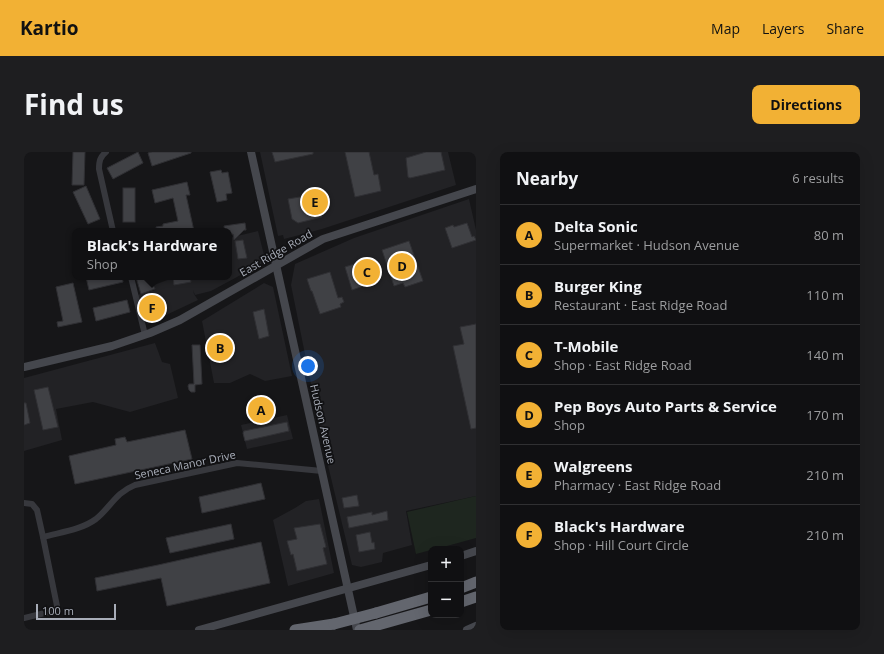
<!DOCTYPE html>
<html lang="en">
<head>
<meta charset="utf-8">
<style>
  :root { --surface:#101012; --page:#1e1e20; --text:#f1f3f6; --muted:#9c9d9f; --line:#303032; --accent:#f2b134 }
  body { margin:0; font-family:"Open Sans",sans-serif; background:var(--page); color:var(--text) }
  .controls { position:absolute; right:12px; bottom:12px; display:grid; overflow:hidden; border-radius:8px; box-shadow:0 4px 16px #0002 }
  .controls button { width:36px; height:36px; display:grid; place-items:center; padding:0; border:0; border-bottom:1px solid var(--line); background:var(--surface); color:var(--text); font:20px sans-serif }
  .scale { position:absolute; left:12px; bottom:10px; width:80px; box-sizing:border-box; padding-left:4px; border:2px solid #a8adb8; border-top:0; font-size:11px; line-height:14px; white-space:nowrap; color:#a8adb8; -webkit-text-stroke:3px #111113; paint-order:stroke }
  .you { position:absolute; left:284px; top:214px; width:14px; height:14px; margin:-10px; border:3px solid #fff; border-radius:50%; background:#1a73e8; box-shadow:0 0 0 6px #1a73e833 }
  .badge { display:grid; place-items:center; width:26px; height:26px; border-radius:50%; background:var(--accent); color:#111; font-size:13px; font-weight:700 }
  .pin { position:absolute; translate:-50% -50%; border:2px solid #fff; box-shadow:0 1px 4px #0006 }
  .popup { position:absolute; left:48px; top:76px; width:160px; height:52px; box-sizing:border-box; display:grid; place-content:center; border-radius:8px; background:var(--surface); filter:drop-shadow(0 1px 3px #0005); font-size:13px; white-space:nowrap; color:var(--muted) }
  .popup b { font-size:15px; color:var(--text) }
  .popup::after { content:''; position:absolute; left:50%; top:100%; margin-left:-8px; border:8px solid transparent; border-top-color:var(--surface) }
  .list { margin:0; padding:0; list-style:none }
  h2 { display:flex; justify-content:space-between; align-items:center; height:52px; margin:0; padding:0 16px; font-size:17px }
  h2 small { font-size:13px; font-weight:400; color:var(--muted) }
  .list li { display:grid; grid-template-columns:26px 1fr auto; gap:12px; align-items:center; box-sizing:border-box; height:60px; padding:0 16px; border-top:1px solid var(--line) }
  .list b { display:block; font-size:15px; white-space:nowrap }
  .list p { margin:0; font-size:13px; white-space:nowrap; color:var(--muted) }
  .list em { font-size:13px; font-style:normal; color:var(--muted) }
  .map { position:relative; flex:none; width:452px; height:478px; overflow:hidden; border-radius:8px }
  header { display:flex; align-items:center; gap:24px; box-sizing:border-box; height:56px; padding:0 20px; background:var(--accent); color:#111 }
  header strong { font-size:19px }
  nav { display:flex; gap:22px; margin-inline-start:auto; font-size:14px }
  .intro { display:flex; align-items:center; justify-content:space-between; box-sizing:border-box; height:96px; padding:0 24px }
  h1 { margin:0; font-size:28px }
  .button { padding:10px 18px; border-radius:8px; background:var(--accent); color:#111; font-size:14px; font-weight:700 }
  main { display:flex; gap:24px; padding:0 24px }
  aside { flex:1; background:var(--surface); border-radius:8px; box-shadow:0 4px 16px #0002 }
  .map>svg:first-child { display:block }
  .built { fill:#222225 }
  .green { fill:#1e261f }
  .building { fill:#404145; stroke:#303034 }
  .lines { fill:none; stroke-linecap:round; stroke-linejoin:round }
  .minor { stroke:#37383d; stroke-width:6 }
  .secondary { stroke:#45474d; stroke-width:8 }
  .motorway { stroke:#63666e; stroke-width:11 }
  .motorway-bridge { stroke:#63666e; stroke-width:11 }
  .labels { text-anchor:middle; stroke-width:3.5; stroke-linejoin:round; paint-order:stroke }
  .street-label { font-size:11px; fill:#a8adb8; stroke:#111113 }
</style>
</head>
<body>
<header>
<strong>Kartio</strong>
<nav><a>Map</a><a>Layers</a><a>Share</a></nav>
</header>
<div class="intro"><h1>Find us</h1><a class="button">Directions</a></div>
<main>
<div class="map">
<svg width="452" height="478" viewBox="0 0 452 478">
  <rect width="100%" height="100%" fill="#161618"/>
  <!-- built -->
  <g class="built">
    <polygon points="236,0 424,0 432,33 298,77 260,87 259,83 254,84"/>
    <polygon points="445,47 452,78 452,344 382,359 388,393 359,401 358,410 337,415 328,413 301,301 267,133 271,112 330,86"/>
    <polygon points="234,79 240,103 237,112 187,139 171,143 169,138 170,142 174,148 123,172 113,143 131,138 130,133 146,127 146,125 205,125 205,86"/>
    <polygon points="240,131 249,135 268,224 241,229 226,222 206,231 190,231 178,169"/>
    <polygon points="131,191 138,210 146,212 154,246 106,260 69,250 32,257 38,288 0,299 0,226"/>
    <polygon points="263,263 269,287 223,297 217,273"/>
    <polygon points="295,347 310,421 264,434 249,368 271,356 282,349"/>
  </g>
  <!-- green -->
  <polygon class="green" points="452,344 452,386 412,397 407,397 407,398 392,402 383,360"/>
  <!-- building -->
  <g class="building">
    <polygon points="49,0 61,0 60,33 48,33"/>
    <polygon points="114,0 119,11 89,27 83,16"/>
    <polygon points="128,0 167,0 167,1 128,14 124,1"/>
    <polygon points="248,0 289,0 289,2 251,10"/>
    <polygon points="321,0 345,0 350,23 354,22 357,39 331,45"/>
    <polygon points="402,0 417,0 421,18 386,26 384,25 382,6"/>
    <polygon points="197,18 198,21 204,20 208,41 202,42 203,48 193,50 186,20"/>
    <polygon points="163,30 166,43 162,43 170,79 133,79 132,75 139,74 139,72 154,69 149,46 131,51 128,38"/>
    <polygon points="62,34 76,67 64,72 49,40"/>
    <rect x="99" y="36" width="12" height="34"/>
    <polygon points="293,42 298,65 274,71 268,67 264,47"/>
    <polygon points="221,71 222,78 220,78 210,88 209,82 205,83 205,79 201,79 200,74"/>
    <polygon points="443,71 448,85 450,84 452,88 428,96 421,76 429,73 430,75"/>
    <polygon points="219,88 223,106 214,107 211,89"/>
    <polygon points="385,89 399,129 381,135 379,131 370,134 358,98"/>
    <polygon points="343,108 351,130 328,138 321,115"/>
    <polygon points="306,120 314,146 318,145 320,150 316,152 317,155 296,162 288,139 287,139 283,127"/>
    <polygon points="62,125 98,125 99,130 65,138"/>
    <polygon points="112,125 124,125 126,133 129,132 131,137 117,142"/>
    <polygon points="149,125 166,125 167,130 150,133"/>
    <polygon points="49,131 58,170 34,175 33,170 39,169 32,135"/>
    <polygon points="131,146 138,161 123,167 118,152"/>
    <polygon points="103,148 106,160 72,169 69,156"/>
    <polygon points="240,157 245,184 235,187 229,160"/>
    <polygon points="452,172 452,276 447,277 429,194 440,192 436,175"/>
    <polygon points="202,187 205,203 191,206 187,190"/>
    <polygon points="168,193 176,193 178,232 171,233 171,240 167,240 165,238 164,234 165,232 170,232"/>
    <polygon points="24,235 34,275 19,278 10,238"/>
    <polygon points="0,251 2,251 6,271 0,273"/>
    <polygon points="263,270 265,279 221,289 219,281 220,279"/>
    <polygon points="161,278 168,307 51,332 45,304 92,293 91,287 101,285 103,290"/>
    <polygon points="237,331 241,347 178,361 175,345"/>
    <polygon points="333,343 335,354 320,356 318,346"/>
    <polygon points="363,359 364,368 325,376 323,365 348,360 348,363"/>
    <polygon points="207,372 210,387 146,401 142,386"/>
    <polygon points="296,372 302,395 299,396 303,412 273,419 269,402 267,403 263,389 273,387 270,376"/>
    <polygon points="346,380 348,391 350,390 351,397 335,400 332,383"/>
    <polygon points="237,390 246,431 143,454 137,426 73,439 71,426 134,413"/>
  </g>
  <g class="lines">
    <!-- minor -->
    <g class="minor">
      <path d="M82,0C76,5 75,9 75,17L89,79"/>
      <polyline points="107,125 121,183"/>
      <polyline points="0,351 8,352 13,358 19,385 33,454 33,456 29,459 0,466"/>
      <path d="M19,385C37,380 57,378 72,367C87,355 91,341 111,333L213,311L298,319"/>
    </g>
    <!-- secondary -->
    <g class="secondary">
      <polyline points="227,0 333,478"/>
      <polyline points="0,215 88,194 126,181 156,168 299,87 452,37"/>
      <polyline points="437,404 452,399"/>
      <polyline points="175,478 407,413"/>
      <polyline points="443,478 452,474"/>
    </g>
    <!-- motorway -->
    <g class="motorway">
      <polyline points="437,436 452,430"/>
      <polyline points="437,450 452,445"/>
      <polyline points="352,461 407,445"/>
      <polyline points="271,478 310,472"/>
      <polyline points="336,478 407,458"/>
    </g>
    <!-- motorway-bridge -->
    <polyline class="motorway-bridge" points="310,472 352,461"/>
  </g>
  <g class="labels">
    <!-- street labels -->
    <g class="street-label">
      <text transform="translate(252 101) rotate(-30)" y="4">East Ridge Road</text>
      <text transform="translate(299 272) rotate(77)" y="4">Hudson Avenue</text>
      <text transform="translate(161 313) rotate(-12)" y="4">Seneca Manor Drive</text>
    </g>
  </g>
</svg>
<div class="controls">
<button>+</button>
<button>−</button>
</div>
<div class="scale">100 m</div>
<div class="you"></div>
<div class="pin badge" style="left:237px;top:258px">A</div>
<div class="pin badge" style="left:196px;top:196px">B</div>
<div class="pin badge" style="left:343px;top:120px">C</div>
<div class="pin badge" style="left:378px;top:114px">D</div>
<div class="pin badge" style="left:291px;top:50px">E</div>
<div class="pin badge" style="left:128px;top:156px">F</div>
<div class="popup"><b>Black's Hardware</b>Shop</div>
</div>
<aside>
<h2>Nearby<small>6 results</small></h2>
<ul class="list">
<li><span class="badge">A</span><div><b>Delta Sonic</b><p>Supermarket · Hudson Avenue</p></div><em>80 m</em></li>
<li><span class="badge">B</span><div><b>Burger King</b><p>Restaurant · East Ridge Road</p></div><em>110 m</em></li>
<li><span class="badge">C</span><div><b>T-Mobile</b><p>Shop · East Ridge Road</p></div><em>140 m</em></li>
<li><span class="badge">D</span><div><b>Pep Boys Auto Parts &amp; Service</b><p>Shop</p></div><em>170 m</em></li>
<li><span class="badge">E</span><div><b>Walgreens</b><p>Pharmacy · East Ridge Road</p></div><em>210 m</em></li>
<li><span class="badge">F</span><div><b>Black's Hardware</b><p>Shop · Hill Court Circle</p></div><em>210 m</em></li>
</ul>
</aside>
</main>
</body>
</html>
